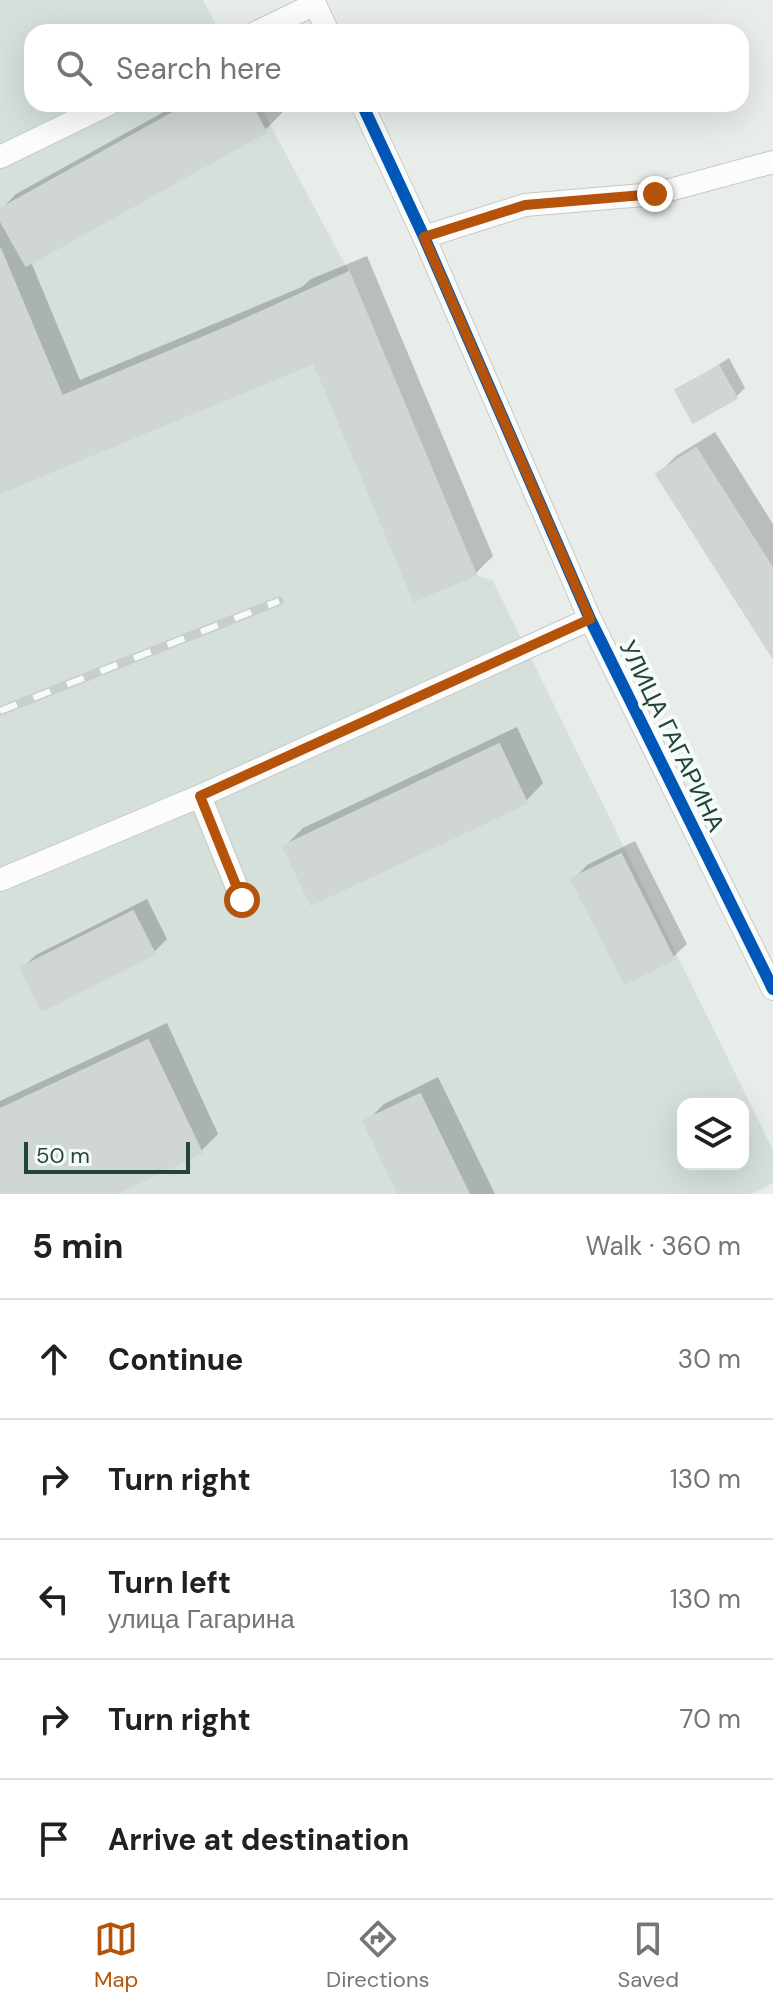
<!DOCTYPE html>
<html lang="en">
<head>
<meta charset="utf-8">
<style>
  :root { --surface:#fff; --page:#f2f2f2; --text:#202124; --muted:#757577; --line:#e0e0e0; --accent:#b45309 }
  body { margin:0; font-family:"DM Sans",sans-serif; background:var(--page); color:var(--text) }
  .controls { position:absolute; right:24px; bottom:24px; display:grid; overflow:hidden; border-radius:16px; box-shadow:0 8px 32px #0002 }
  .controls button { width:72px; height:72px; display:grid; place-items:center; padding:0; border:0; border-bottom:2px solid var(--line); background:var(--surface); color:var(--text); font:40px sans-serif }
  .scale { position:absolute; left:24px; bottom:20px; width:166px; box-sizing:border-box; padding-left:8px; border:4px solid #214539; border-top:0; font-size:22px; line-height:28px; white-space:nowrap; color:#214539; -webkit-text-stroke:6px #f6fbf8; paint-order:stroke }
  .stop { position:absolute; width:24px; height:24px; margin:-18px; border:6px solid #b45309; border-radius:50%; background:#fff }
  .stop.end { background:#b45309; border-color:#fff; box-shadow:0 2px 8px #0008 }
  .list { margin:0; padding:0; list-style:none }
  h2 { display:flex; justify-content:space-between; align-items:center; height:104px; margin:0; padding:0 32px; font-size:34px }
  h2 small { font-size:26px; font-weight:400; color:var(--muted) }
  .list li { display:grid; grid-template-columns:52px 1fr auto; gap:24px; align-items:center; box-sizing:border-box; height:120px; padding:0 32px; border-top:2px solid var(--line) }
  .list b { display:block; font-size:30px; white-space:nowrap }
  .list p { margin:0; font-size:26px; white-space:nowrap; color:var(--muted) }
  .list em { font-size:26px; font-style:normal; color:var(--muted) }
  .icon { flex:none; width:44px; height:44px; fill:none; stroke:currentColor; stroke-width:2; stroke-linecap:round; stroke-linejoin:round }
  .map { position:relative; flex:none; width:773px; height:1194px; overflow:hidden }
  .search { position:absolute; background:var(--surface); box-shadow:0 8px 32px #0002; left:24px; right:24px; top:24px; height:88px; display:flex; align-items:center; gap:20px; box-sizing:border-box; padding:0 28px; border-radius:24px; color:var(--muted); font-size:30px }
  .sheet { height:704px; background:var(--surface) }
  nav { display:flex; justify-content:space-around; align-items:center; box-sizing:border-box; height:112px; border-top:2px solid var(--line); background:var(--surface); font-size:22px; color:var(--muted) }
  nav a { display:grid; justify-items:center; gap:4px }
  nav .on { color:var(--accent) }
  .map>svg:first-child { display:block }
  .built { fill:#d5e0da; fill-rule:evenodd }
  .shadow { fill:#0003 }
  .building { fill:#d0d6d3; stroke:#d0d6d3; stroke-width:2 }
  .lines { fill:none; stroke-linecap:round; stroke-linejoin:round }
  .minor-casing { stroke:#c4cac7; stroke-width:24 }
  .minor { stroke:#fcfcfc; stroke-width:22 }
  .rail-casing { stroke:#c9cdcb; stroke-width:9 }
  .rail { stroke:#f6fbf8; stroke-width:6; stroke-dasharray:18; stroke-linecap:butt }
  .cycleway-casing { stroke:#f6fbf8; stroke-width:17 }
  .cycleway { stroke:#0057b8; stroke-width:12 }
  .route { stroke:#b45309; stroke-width:10 }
  .labels { text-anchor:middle; stroke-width:8; stroke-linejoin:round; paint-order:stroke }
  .street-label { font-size:24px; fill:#214539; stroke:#f6fbf8 }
</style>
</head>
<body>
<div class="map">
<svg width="773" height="1194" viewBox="0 0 773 1194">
  <rect width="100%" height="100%" fill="#e8edea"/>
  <!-- built -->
  <path class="built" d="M0,0H203L220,32H32V104H259L349,272L476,575L493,581L773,1150V1183L751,1194H0ZM683,1104H743V1164H683Z"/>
  <!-- shadow -->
  <g class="shadow">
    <polygon points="178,104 278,104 283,112 265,130 31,262 80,380 302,287 311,279 367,256 493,556 475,574 316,360 0,491 0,210 16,194"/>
    <polygon points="729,358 745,388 736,397 677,391"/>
    <polygon points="715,432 773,524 773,654 658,474 676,456"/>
    <polygon points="517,727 543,783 526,801 285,846 303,828"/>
    <polygon points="635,841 687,944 673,957 626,982 574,879 587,865"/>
    <polygon points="147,899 167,939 154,952 22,968 36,955"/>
    <polygon points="167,1023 218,1134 200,1152 109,1194 0,1194 0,1101"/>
    <polygon points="438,1077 495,1194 401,1194 366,1122 384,1104"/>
  </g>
  <!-- building -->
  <g class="building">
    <polygon points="189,104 251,104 266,132 26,266 0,220 0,209"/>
    <polygon points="0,248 62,396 0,422"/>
    <polygon points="349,272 476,575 414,601 314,363 256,387 230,326"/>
    <polygon points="230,326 256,387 0,493 0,422"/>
    <polygon points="719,366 737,398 693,423 675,390"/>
    <polygon points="696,448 773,569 773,658 656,474"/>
    <polygon points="499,744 527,803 311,905 283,846"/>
    <polygon points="621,854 674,959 625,984 571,879"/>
    <polygon points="133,911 155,954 42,1011 20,968"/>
    <polygon points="148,1040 202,1153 114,1194 0,1194 0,1109"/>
    <polygon points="420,1094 469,1194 399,1194 363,1121"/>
  </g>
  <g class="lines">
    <!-- minor casing -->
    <g class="minor-casing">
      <g id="minor">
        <polyline points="313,0 328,32"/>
        <polyline points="257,32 315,4"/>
        <polyline points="362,104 424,237 590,619 773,989"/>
        <polyline points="0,157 109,104"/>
        <polyline points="424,237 525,205 655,194 773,162"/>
        <polyline points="200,796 242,900"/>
        <polyline points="0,880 200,796 590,619"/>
      </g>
    </g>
    <!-- minor -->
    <use href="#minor" class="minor"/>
    <!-- rail casing -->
    <g class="rail-casing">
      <polyline id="rail" points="0,711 279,601"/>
    </g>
    <!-- rail -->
    <use href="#rail" class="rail"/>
    <!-- cycleway casing -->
    <g class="cycleway-casing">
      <polyline id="cycleway" points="362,104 424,237 590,619 773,989"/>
    </g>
    <!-- cycleway -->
    <use href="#cycleway" class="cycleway"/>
  </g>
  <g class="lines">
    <!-- route -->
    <polyline class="route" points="242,900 200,796 590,619 424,237 525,205 655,194"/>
  </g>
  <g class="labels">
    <!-- street labels -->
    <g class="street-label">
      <text transform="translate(672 736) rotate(64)" y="8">УЛИЦА ГАГАРИНА</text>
    </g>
  </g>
</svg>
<div class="controls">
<button><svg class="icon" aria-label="layers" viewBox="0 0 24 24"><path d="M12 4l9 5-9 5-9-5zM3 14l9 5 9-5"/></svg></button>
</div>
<div class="scale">50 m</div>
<div class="stop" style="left:242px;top:900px"></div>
<div class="stop end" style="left:655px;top:194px"></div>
<div class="search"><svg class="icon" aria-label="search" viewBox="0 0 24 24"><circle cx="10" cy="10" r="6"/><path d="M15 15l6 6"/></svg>Search here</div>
</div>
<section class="sheet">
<h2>5 min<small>Walk · 360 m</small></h2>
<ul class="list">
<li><svg class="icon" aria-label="ahead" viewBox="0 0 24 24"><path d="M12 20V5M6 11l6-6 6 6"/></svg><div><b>Continue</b></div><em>30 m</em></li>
<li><svg class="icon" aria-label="right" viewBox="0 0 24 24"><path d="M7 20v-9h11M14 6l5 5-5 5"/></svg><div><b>Turn right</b></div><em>130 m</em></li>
<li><svg class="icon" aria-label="left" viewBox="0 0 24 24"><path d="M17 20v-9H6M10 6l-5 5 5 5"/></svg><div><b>Turn left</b><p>улица Гагарина</p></div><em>130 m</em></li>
<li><svg class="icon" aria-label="right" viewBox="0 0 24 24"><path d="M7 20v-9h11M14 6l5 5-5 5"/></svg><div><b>Turn right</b></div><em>70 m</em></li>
<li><svg class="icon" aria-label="arrive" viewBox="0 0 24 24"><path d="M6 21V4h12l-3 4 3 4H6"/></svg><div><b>Arrive at destination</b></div></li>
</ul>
</section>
<nav>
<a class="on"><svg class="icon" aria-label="map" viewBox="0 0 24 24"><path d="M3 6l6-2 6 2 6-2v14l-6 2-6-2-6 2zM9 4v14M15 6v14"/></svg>Map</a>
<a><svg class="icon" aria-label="directions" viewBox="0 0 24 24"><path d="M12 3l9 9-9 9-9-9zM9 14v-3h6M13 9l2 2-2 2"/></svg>Directions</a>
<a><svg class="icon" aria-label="saved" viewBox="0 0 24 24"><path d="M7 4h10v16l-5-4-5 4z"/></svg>Saved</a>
</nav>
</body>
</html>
